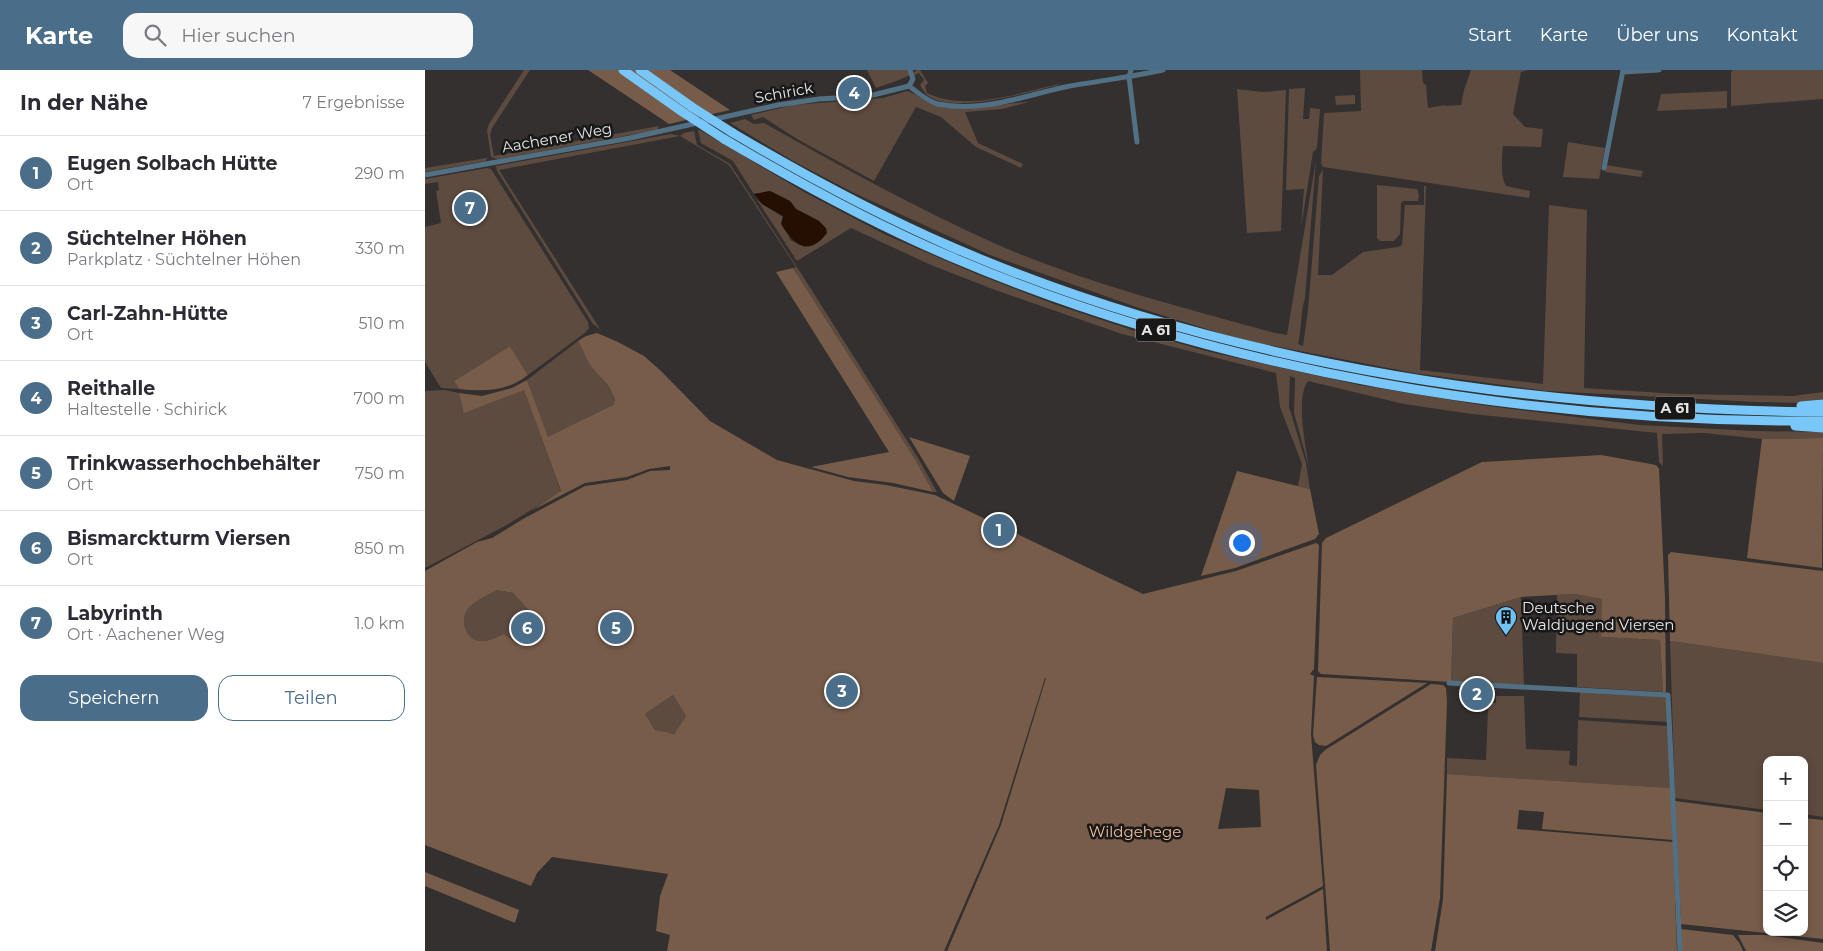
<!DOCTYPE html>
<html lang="de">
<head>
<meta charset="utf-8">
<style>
  :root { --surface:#fff; --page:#f7f7f7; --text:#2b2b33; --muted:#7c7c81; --line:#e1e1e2; --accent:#4a6e8a }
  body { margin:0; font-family:Montserrat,sans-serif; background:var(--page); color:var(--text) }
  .controls { position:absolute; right:15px; bottom:15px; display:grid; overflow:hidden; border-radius:10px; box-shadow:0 2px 8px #0003 }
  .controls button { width:45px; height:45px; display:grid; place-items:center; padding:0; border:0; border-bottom:1px solid var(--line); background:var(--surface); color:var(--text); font:25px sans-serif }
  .you { position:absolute; left:816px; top:472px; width:18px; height:18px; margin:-12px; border:4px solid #fff; border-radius:50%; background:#1a73e8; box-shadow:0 0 0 8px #1a73e833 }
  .badge { display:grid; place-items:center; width:32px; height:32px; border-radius:50%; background:var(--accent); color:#fff; font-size:16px; font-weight:700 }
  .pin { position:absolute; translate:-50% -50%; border:2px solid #fff; box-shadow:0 1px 5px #0006 }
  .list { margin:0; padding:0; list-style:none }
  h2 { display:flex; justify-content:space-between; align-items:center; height:65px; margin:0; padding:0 20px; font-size:21px }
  h2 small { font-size:16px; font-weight:400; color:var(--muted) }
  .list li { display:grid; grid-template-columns:32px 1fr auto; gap:15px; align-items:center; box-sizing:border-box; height:75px; padding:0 20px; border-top:1px solid var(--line) }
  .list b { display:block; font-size:19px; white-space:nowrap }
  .list p { margin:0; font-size:16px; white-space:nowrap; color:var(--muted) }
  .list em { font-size:16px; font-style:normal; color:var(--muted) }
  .actions { display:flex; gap:10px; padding:15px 20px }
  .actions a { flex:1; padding:11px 0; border:1px solid var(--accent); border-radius:15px; text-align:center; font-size:18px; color:var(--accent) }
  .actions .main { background:var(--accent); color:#fff }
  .icon { flex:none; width:28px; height:28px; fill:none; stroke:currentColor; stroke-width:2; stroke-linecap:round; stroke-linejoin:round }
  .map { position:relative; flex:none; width:1398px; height:881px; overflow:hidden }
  header { display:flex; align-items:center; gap:30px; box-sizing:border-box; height:70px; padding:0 25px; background:var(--accent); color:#fff }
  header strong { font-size:24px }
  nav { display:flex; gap:28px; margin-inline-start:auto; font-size:18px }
  .search { width:350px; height:45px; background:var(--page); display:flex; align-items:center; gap:12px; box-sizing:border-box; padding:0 18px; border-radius:15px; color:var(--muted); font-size:19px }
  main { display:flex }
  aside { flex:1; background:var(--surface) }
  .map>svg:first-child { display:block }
  .green { fill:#5d4b40 }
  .forest { fill:#775c4a; fill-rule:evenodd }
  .water { fill:#250f02 }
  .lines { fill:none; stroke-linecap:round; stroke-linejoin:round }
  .minor { stroke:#527084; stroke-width:5 }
  .motorway { stroke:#78c7f8; stroke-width:9 }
  .motorway-bridge { stroke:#78c7f8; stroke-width:9 }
  .labels { text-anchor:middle; stroke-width:5; stroke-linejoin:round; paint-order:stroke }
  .shield { fill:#191818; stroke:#a9a8a8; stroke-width:1 }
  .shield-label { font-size:14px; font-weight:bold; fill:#e7e6e5 }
  .street-label { font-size:15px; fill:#e7e6e5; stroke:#191818 }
  .poi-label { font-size:15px; fill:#e7e6e5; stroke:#191818; text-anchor:start }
  .park-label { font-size:15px; fill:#f1bd9c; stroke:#191818 }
</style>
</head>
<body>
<header>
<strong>Karte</strong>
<div class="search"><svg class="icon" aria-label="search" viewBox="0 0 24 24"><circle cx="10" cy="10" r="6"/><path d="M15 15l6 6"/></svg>Hier suchen</div>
<nav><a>Start</a><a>Karte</a><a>Über uns</a><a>Kontakt</a></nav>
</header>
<main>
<aside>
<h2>In der Nähe<small>7 Ergebnisse</small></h2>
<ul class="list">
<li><span class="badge">1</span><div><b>Eugen Solbach Hütte</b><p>Ort</p></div><em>290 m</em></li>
<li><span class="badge">2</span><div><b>Süchtelner Höhen</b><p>Parkplatz · Süchtelner Höhen</p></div><em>330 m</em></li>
<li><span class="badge">3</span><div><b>Carl-Zahn-Hütte</b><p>Ort</p></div><em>510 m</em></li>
<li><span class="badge">4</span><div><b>Reithalle</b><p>Haltestelle · Schirick</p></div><em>700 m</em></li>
<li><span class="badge">5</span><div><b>Trinkwasserhochbehälter</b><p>Ort</p></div><em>750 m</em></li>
<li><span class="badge">6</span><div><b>Bismarckturm Viersen</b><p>Ort</p></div><em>850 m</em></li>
<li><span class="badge">7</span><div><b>Labyrinth</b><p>Ort · Aachener Weg</p></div><em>1.0 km</em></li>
</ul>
<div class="actions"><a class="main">Speichern</a><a>Teilen</a></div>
</aside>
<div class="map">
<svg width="1398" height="881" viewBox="0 0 1398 881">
  <rect width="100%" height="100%" fill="#33302f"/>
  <!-- green -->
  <g class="green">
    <polygon points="99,0 105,0 67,58 65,65 69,86 234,56 232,60 73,89 66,87 62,60 64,54"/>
    <polygon points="442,0 483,0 485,5 474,10 451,18"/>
    <path d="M492,0H495L503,13L500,16L502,23C540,42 594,23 633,14V15C605,22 526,45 502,25C499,22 497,18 495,15L499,10L494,3L490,5L488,3Z"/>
    <path d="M935,0H997L998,13L1001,15L1003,38L1020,35V36L1036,35L1039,20L1046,0H1103L1096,2L1088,44L1100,57L1118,59L1116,77L1078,76C1077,88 1075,105 1081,116L1105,121L1104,128L898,97L896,93L899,43L936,41Z"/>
    <polygon points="1308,0 1398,0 1398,29 1306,36 1306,2"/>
    <polygon points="880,18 878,49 884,49 885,38 895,39 892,78 888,82 876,158 879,119 861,120 864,19"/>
    <polygon points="812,19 838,22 861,20 856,161 822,163"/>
    <path d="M482,21C493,24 499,32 510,35C542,44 572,33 604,32L577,39L540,42L553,73L598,94L596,98L551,77L516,47L491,37L449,111L372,69L338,47L329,50L326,45L368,35L458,28Z"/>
    <polygon points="1302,21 1302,38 1232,41 1236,24"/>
    <polygon points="930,25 930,34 911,35 910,26"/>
    <path d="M320,49L329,54L339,53C415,96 491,138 571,174C660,213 756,237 850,263L862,265L891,90L880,228C875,244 877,259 873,274L878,276L883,240L894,106L898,100L893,205H907L938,182L973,177L977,175L980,135H999V116H1001L995,300L1118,314L1124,135L1162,140L1159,318L1253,324L1368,326L1398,322V329L1377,333L1331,332L1122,321L989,303L817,270L714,238L565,185L429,123L368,91L305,53Z"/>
    <path d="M273,60H275L379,122L461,165L554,205L629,234L707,260L785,282L934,315L1063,336L1215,355L1329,361L1398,362V368L1337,369L1279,363L1237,364L1238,396L1234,392L1232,363L1047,344L979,334L883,311C870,328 881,377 884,398L869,343L870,308L865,306L864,337L881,393L885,419L873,416L877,394L855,337L851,303L697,264L570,220L506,195L426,158L372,191L331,128L337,134L358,147L365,170L380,177L394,151L371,139L365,131L345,121L329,124L308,91L276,73Z"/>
    <polygon points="269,61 272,75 305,94 372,197 493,388 512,422 508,422 490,389 368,198 371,197 304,95 255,66 74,100 175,259 180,263 168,254 72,101 71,96 246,64 255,66 259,63"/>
    <polygon points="1143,72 1180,78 1174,109 1138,107"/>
    <polygon points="62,88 61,91 0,102 0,98"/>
    <polygon points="1181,95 1218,101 1216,107 1180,102"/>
    <polygon points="62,98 66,99 163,252 164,258 161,262 103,305 85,276 29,311 34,319 16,318 0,292 0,157 16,153 11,121 14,120 13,112 0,114 0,109"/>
    <polygon points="952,115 992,119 994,125 993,131 978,131 976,133 975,164 969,171 955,171 952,168"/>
    <polygon points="153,271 159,279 163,291 188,323 190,330 188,335 123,368 102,310"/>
    <polygon points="99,319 136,422 78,457 0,498 0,321 20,320 34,323 40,342"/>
    <path d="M72,520L88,523L116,554L105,570L92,574L79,564C72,566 63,572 57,571C41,571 34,550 43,539C49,531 63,525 72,520Z"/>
    <polygon points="1149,524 1177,529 1177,567 1235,570 1238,622 1152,617 1152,584 1131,583 1132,525"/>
    <polygon points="1096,527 1099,616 1026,612 1028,548"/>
    <polygon points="1245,571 1398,593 1398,747 1379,744 1379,690 1342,690 1342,740 1250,728"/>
    <polygon points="1155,621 1238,625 1242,629 1243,652 1154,647"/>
    <polygon points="248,625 261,646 249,666 241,662 230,660 220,644"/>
    <polygon points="1071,626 1099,626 1101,679 1145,681 1144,695 1152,696 1153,650 1243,656 1246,718 1022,704 1022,688 1061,690 1063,638 1065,638 1065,633 1071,633"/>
  </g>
  <!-- forest -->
  <g class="forest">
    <polygon points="163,0 245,0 305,40 244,54"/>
    <polygon points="368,198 490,389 508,422 468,413 423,407 386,397 464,382 351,202"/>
    <path d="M172,263L193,272L219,286L236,301L285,351L352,390L429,411L461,415L510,425L718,524L811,501L891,473L894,475L889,599L885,604L889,606L886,664L898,816L841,847V850L898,819L902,881H522L576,755L621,608H620L574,755L519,881H242L245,865L231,861L235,826L243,804L127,787L112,803L106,816L0,775V501L52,472L67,468L98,449L160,416L202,410L225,401L245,400V396L224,399L202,407L160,413L106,441L136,421L99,320L39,343L34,323L57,326L87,318L102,310L123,367L188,335L190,330C187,316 172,305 164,293C160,286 158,278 153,271L161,266ZM72,520L88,523L116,554L105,570L92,574L79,564C73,566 63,572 57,571C41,571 34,550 43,539C49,531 63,525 72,520ZM248,625L261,646L249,665L241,662L230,660L220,644ZM801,718L834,720L836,757L793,759Z"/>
    <path d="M85,276L103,305C83,321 58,322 34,319L29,311Z"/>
    <polygon points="484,367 545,386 529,431 518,423"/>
    <polygon points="1398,368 1397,498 1322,488 1337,369"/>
    <polygon points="1176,385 1231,395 1234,399 1240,528 1241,622 1238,622 1235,570 1176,567 1177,529 1149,524 1096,527 1028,548 1026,612 896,604 893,601 897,473 901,468 1057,392"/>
    <polygon points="812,401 885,419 894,464 890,469 810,498 776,506"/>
    <polygon points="1246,482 1398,501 1398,593 1245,571 1243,485"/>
    <polygon points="892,607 1002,613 901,676 894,675 890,672 888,665"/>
    <polygon points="1006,614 1018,615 1021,618 1022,632 1015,828 1006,881 905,881 891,695 895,685 900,680"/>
    <polygon points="1022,704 1246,718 1248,770 1117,759 1119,742 1094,740 1092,759 1248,772 1252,881 1010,881 1018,829"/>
    <polygon points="1250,731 1342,743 1342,862 1379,862 1379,748 1398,750 1398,869 1256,854"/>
    <polygon points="0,802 94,840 90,853 0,816"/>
    <polygon points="1256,859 1308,865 1315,874 1318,881 1257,881"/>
    <polygon points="1313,865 1340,865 1398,873 1398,881 1321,881"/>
  </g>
  <!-- water -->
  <path class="water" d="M345,121L365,131L371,139L394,151L401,158L402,163C383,188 368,174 356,154L358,146L337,134L329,124Z"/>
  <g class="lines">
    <!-- minor -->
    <g class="minor">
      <polyline points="706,0 704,7 712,72"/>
      <polyline points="1198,2 1234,0"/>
      <polyline points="484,16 488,9 485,0"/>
      <polyline points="1179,98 1198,0"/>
      <path d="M0,105L205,68L353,35L394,29L444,26L484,16C494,23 501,31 513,34C557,43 598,26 640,17C673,11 706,7 738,0"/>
      <polyline points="1024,613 1243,625 1255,881"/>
    </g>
    <!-- motorway -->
    <g class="motorway">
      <polyline points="198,0 256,41"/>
      <polyline points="215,0 267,37"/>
      <path d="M308,63C379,105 451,144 527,177C801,295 1101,339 1398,342"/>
      <path d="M299,69C372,112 446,153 524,186C795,302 1104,353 1398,351"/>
      <polyline points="1376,336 1398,334"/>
      <polyline points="1370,356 1398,358"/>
    </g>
    <!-- motorway-bridge -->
    <g class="motorway-bridge">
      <polyline points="267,37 308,63"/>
      <polyline points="256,41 299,69"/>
    </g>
  </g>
  <!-- icons -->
  <defs>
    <g id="building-pin" transform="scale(1.125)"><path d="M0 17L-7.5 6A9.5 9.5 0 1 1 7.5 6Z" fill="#70c1f4" stroke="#191818"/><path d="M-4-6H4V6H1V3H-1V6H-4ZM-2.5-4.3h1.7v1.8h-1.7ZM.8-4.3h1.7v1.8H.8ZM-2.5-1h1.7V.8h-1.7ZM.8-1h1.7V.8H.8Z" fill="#111"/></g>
  </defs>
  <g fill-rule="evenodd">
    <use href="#building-pin" x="1081" y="547"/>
  </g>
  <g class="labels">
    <!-- shield labels -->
    <g class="shield">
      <rect x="711" y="248.5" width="40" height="23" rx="4"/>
      <rect x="1230" y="326.5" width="40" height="23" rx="4"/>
    </g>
    <g class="shield-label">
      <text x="731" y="265">A 61</text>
      <text x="1250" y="343">A 61</text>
    </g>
    <!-- street labels -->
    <g class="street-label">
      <text transform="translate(359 23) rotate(-10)" y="5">Schirick</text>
      <text transform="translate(132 68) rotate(-10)" y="5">Aachener Weg</text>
    </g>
    <!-- poi labels -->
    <g class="poi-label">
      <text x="1097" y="543">Deutsche<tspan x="1097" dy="17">Waldjugend Viersen</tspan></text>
    </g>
    <!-- park labels -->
    <g class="park-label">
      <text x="710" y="767">Wildgehege</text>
    </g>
  </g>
</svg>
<div class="controls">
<button>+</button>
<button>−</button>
<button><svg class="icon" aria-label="locate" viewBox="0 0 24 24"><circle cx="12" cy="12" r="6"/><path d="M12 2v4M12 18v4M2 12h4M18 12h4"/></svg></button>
<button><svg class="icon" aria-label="layers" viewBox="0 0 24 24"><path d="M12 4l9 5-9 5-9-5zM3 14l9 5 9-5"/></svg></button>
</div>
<div class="you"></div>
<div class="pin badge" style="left:574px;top:460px">1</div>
<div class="pin badge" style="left:1052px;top:624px">2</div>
<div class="pin badge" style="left:417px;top:621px">3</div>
<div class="pin badge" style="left:429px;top:23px">4</div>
<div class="pin badge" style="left:191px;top:558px">5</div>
<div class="pin badge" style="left:102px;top:558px">6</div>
<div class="pin badge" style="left:45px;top:138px">7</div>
</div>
</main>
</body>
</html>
